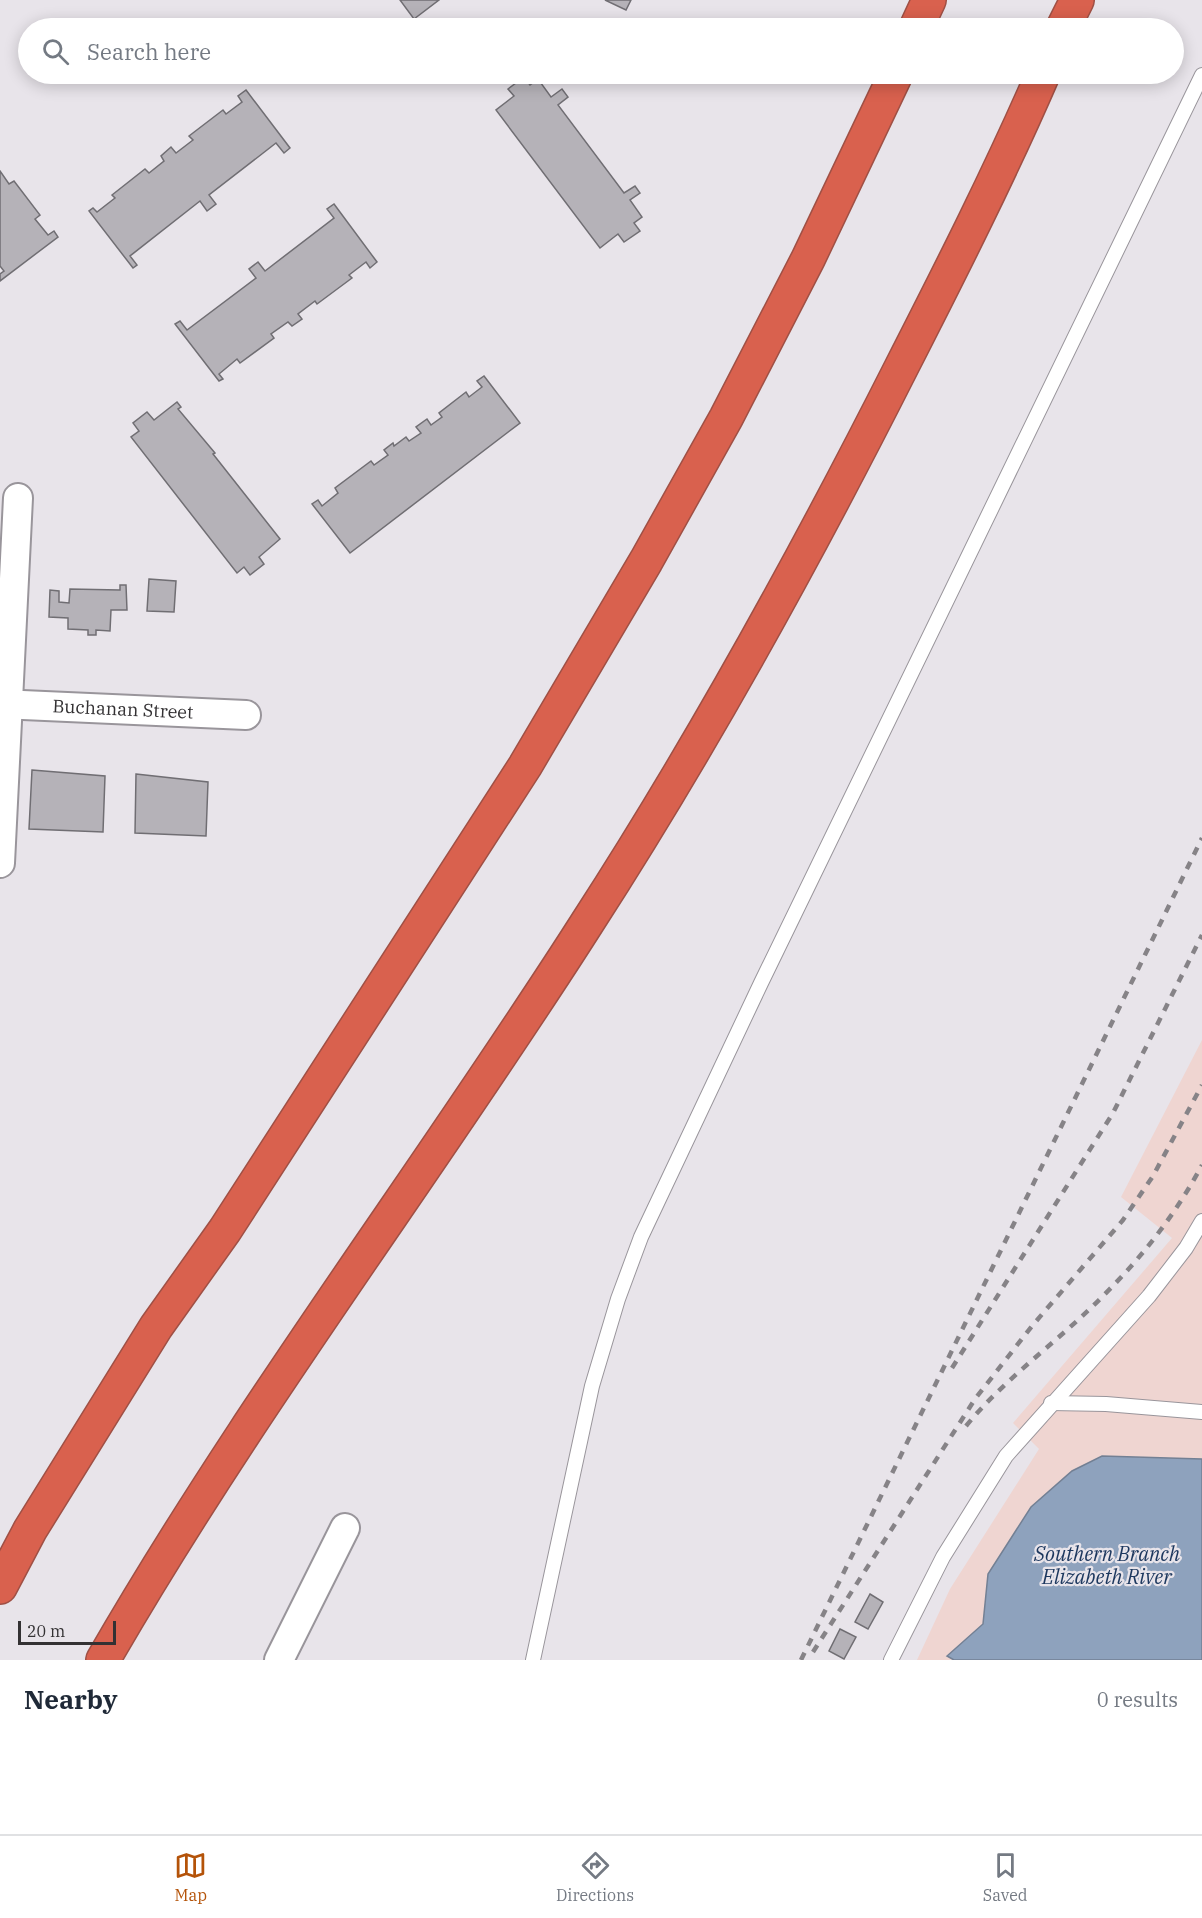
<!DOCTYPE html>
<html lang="en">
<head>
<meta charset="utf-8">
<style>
  :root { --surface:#fff; --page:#f2f2f3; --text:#1f2937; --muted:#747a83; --line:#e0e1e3; --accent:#b45309 }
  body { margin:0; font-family:"IBM Plex Serif",serif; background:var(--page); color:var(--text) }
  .scale { position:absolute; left:18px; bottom:15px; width:98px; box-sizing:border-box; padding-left:6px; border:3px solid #333133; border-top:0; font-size:16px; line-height:21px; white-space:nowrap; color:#333133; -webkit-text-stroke:4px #e8e4ea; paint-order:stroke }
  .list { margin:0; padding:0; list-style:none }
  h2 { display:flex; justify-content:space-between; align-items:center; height:78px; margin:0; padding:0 24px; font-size:26px }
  h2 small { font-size:20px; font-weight:400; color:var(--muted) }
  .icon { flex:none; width:33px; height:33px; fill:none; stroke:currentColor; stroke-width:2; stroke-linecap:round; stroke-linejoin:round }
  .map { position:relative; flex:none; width:1202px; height:1660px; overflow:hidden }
  .search { position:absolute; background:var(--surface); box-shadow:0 3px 15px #0003; left:18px; right:18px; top:18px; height:66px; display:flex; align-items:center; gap:15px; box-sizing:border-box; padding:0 21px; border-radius:33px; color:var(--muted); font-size:22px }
  .sheet { height:174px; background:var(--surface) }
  nav { display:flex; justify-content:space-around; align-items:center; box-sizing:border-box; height:84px; border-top:2px solid var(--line); background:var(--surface); font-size:16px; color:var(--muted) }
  nav a { display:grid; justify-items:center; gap:3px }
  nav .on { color:var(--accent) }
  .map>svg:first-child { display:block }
  .industrial { fill:#efd5d1 }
  .water { fill:#8ea2bd; stroke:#738094; stroke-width:1.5 }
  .building { fill:#b5b2b8; stroke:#706e73; stroke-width:1.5 }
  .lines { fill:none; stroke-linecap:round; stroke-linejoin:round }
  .lane-casing { stroke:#99959b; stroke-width:16 }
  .street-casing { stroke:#99959b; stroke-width:32 }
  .highway-casing { stroke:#9f5045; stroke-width:36 }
  .lane { stroke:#fff; stroke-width:14 }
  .street { stroke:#fff; stroke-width:28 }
  .highway { stroke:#d9614e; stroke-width:33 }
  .rail { stroke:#868387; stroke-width:4.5; stroke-dasharray:8 8; stroke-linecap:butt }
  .labels { text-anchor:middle; stroke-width:4.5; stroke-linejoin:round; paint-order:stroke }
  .street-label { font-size:18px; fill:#333133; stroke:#e8e4ea }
  .water-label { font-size:20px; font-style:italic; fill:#1c375e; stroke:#e8e4ea }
</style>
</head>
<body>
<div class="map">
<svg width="1202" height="1660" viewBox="0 0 1202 1660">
  <rect width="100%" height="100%" fill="#e8e4ea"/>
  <!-- industrial -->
  <polygon class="industrial" points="1202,1040 1202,1660 917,1660 950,1589 1039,1449 1013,1423 1172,1238 1121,1197"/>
  <!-- water -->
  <polygon class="water" points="1102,1456 1202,1459 1202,1660 954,1660 947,1656 983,1624 988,1574 1031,1507 1072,1471"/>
  <!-- building -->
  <g class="building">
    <polygon points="400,0 439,0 414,19"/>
    <polygon points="605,0 631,0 626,10"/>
    <polygon points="524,77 530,85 538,79 551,97 562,89 568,97 558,105 624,193 635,186 640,193 630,200 642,217 634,223 640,231 624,242 618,234 600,248 496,110 514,96 508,89"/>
    <polygon points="246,90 290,148 284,153 276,143 209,195 216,204 207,211 200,201 130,256 137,265 133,268 89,211 93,208 97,212 115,198 112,195 145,169 149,173 164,161 161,156 171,147 176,153 193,140 189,136 223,110 226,114 242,102 238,96"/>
    <polygon points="0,171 9,184 14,181 40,215 35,219 48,235 54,231 58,237 0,281 0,274 4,271 0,266"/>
    <polygon points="334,204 377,262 370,268 366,262 349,275 352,278 317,304 315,301 298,314 302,319 292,326 288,322 271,334 274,338 240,363 237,359 219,374 223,379 219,381 175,324 180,321 187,330 256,278 249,269 258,262 265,271 334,218 327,209"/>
    <polygon points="484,376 520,423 350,553 312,504 318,500 322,506 338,493 335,488 371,461 374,465 388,455 384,450 393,443 394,446 406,437 409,441 421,433 416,427 427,419 431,425 442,417 439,413 466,392 469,397 482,387 477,381"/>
    <polygon points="177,402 181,407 178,409 215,453 213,454 280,539 259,557 264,564 250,575 244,567 237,573 131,437 139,431 133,423 147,412 154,420"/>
    <polygon points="149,579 176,581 174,612 147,611"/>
    <polygon points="120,585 126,585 127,610 111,610 110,631 96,630 96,635 88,635 88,630 68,629 68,618 49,617 50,590 59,591 59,602 69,603 70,589 120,590"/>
    <polygon points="32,770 105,776 103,832 29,829"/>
    <polygon points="136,774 208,782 206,836 135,833"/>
    <polygon points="870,1594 883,1602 868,1629 855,1622"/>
    <polygon points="840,1629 856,1637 844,1659 829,1651"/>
  </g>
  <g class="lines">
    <!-- lane casing -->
    <g class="lane-casing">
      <g id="lane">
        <polyline points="1051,1403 1106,1404 1202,1412"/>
        <polyline points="533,1660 592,1386 618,1299 641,1237 761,983 1202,75"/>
        <polyline points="891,1660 943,1557 1006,1456 1149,1296 1186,1248 1202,1221"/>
      </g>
    </g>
    <!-- street casing -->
    <g class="street-casing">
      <g id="street">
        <path id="s1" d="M0,704L246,715"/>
        <polyline points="0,863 18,498"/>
        <polyline points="279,1660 345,1528"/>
      </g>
    </g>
    <!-- highway casing -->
    <g class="highway-casing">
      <g id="highway">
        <polyline points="916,28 929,0"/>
        <polyline points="1063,28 1077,0"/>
        <polyline points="0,1587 30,1530 156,1327 225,1230 525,766 646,561 726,418 808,259 896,74"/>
        <path d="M103,1660C250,1405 429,1171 587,923C703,744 806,556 902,366C951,270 1000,173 1043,74"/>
      </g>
    </g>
    <!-- lane -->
    <use href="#lane" class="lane"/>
    <!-- street -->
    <use href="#street" class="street"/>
    <!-- highway -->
    <use href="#highway" class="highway"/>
    <!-- rail -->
    <g class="rail">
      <polyline points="952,1368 1113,1113 1202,935"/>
      <path d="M966,1426C1006,1377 1059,1341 1103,1296C1142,1257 1176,1214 1202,1165"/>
      <polyline points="813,1652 975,1399 1032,1326 1123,1220 1153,1176 1202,1085"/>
      <polyline points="801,1660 1202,838"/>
    </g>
  </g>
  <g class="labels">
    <!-- street labels -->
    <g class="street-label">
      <text dy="6" stroke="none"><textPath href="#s1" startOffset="123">Buchanan Street</textPath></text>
    </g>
    <!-- water labels -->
    <g class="water-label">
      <text x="1107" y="1561">Southern Branch<tspan x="1107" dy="23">Elizabeth River</tspan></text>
    </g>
  </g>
</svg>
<div class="scale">20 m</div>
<div class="search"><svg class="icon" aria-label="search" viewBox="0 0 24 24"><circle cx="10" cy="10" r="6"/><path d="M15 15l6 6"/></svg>Search here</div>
</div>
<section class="sheet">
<h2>Nearby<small>0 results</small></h2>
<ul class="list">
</ul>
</section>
<nav>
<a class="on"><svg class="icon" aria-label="map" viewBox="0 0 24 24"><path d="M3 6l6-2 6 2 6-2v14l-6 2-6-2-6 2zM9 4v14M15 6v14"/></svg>Map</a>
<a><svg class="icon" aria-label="directions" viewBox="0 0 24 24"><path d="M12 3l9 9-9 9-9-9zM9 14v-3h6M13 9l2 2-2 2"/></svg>Directions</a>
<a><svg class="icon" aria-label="saved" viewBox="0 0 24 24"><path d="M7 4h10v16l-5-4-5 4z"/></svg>Saved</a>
</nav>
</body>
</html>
